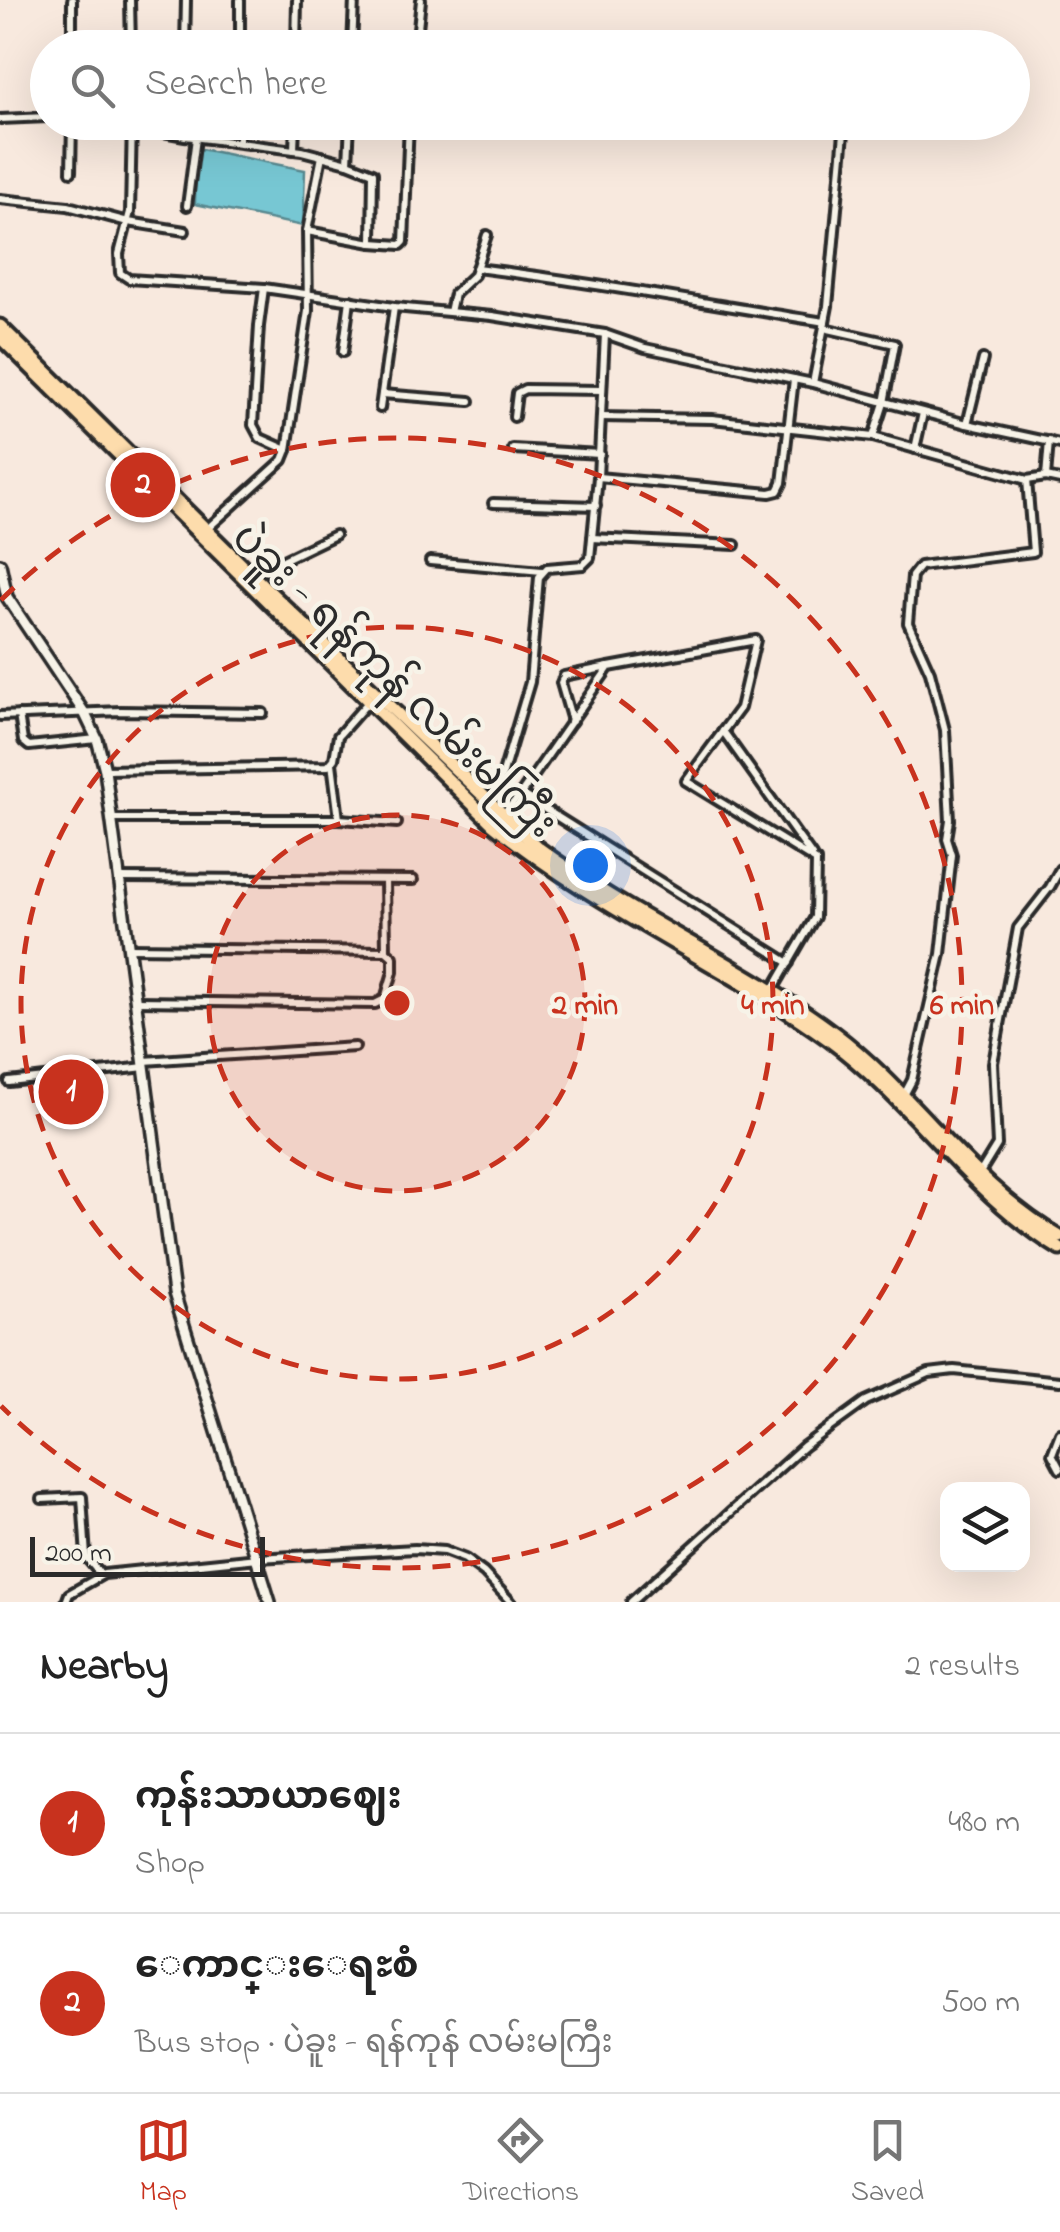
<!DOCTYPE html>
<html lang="en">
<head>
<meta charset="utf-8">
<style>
  :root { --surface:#fff; --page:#f2f2f2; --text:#222; --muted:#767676; --line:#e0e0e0; --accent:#c8321e }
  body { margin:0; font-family:"Indie Flower","Noto Sans Myanmar",sans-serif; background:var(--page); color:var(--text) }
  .controls { position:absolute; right:30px; bottom:30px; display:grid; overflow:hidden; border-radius:20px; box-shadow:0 10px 40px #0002 }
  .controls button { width:90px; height:90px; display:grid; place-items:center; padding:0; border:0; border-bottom:2px solid var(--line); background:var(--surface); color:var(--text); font:50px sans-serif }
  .scale { position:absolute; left:30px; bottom:25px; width:235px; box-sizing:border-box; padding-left:10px; border:5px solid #2b2b2b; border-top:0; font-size:28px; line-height:35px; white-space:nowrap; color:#2b2b2b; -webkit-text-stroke:8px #f7f3e8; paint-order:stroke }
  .you { position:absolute; left:590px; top:865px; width:35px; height:35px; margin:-25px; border:8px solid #fff; border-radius:50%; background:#1a73e8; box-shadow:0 0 0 15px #1a73e833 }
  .badge { display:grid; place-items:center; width:65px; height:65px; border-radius:50%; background:var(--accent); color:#fff; font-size:32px; font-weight:700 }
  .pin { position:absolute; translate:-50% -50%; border:5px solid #fff; box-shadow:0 2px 10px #0006 }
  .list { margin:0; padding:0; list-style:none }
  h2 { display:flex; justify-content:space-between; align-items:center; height:130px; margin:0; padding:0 40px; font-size:42px }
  h2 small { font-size:32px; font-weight:400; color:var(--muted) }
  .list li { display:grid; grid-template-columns:65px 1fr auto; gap:30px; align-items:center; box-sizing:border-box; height:180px; padding:0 40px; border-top:2px solid var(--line) }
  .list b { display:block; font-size:38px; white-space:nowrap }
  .list p { margin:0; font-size:32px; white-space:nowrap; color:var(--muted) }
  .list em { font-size:32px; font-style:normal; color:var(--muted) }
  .icon { flex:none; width:55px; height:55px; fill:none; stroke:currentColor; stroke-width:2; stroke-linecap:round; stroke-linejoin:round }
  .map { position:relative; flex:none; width:1060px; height:1602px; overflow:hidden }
  .search { position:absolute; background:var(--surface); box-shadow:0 10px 40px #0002; left:30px; right:30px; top:30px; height:110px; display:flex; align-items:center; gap:25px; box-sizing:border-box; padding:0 35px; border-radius:55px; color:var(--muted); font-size:38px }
  .sheet { height:490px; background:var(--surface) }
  nav { display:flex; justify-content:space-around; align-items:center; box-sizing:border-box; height:140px; border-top:2px solid var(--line); background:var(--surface); font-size:28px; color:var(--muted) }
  nav a { display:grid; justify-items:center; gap:5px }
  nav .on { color:var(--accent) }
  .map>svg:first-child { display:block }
  .water { fill:#77c7d3; stroke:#598990; stroke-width:2.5 }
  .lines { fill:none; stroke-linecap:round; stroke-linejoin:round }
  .street-casing { stroke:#2b2b2b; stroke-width:14 }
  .secondary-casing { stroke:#2b2b2b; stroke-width:16 }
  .highway-casing { stroke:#2b2b2b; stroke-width:19 }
  .street { stroke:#f7f3e8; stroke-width:6 }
  .secondary { stroke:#f7f3e8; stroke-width:9 }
  .highway { stroke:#fddcac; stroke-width:11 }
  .ring { fill:none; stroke:#c8321e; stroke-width:5; stroke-dasharray:18 12 }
  .labels { text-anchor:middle; stroke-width:9; stroke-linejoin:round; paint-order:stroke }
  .street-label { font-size:42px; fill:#2b2b2b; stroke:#f7f3e8 }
  .centre { fill:#c8321e; stroke:#f7f3e8; stroke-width:5 }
  .ring-label { font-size:30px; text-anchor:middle; font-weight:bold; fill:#c8321e; stroke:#f7f3e8; stroke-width:9; stroke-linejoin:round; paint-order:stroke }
</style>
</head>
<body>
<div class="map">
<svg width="1060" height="1602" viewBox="0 0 1060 1602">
  <rect width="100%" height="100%" fill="#f8e9de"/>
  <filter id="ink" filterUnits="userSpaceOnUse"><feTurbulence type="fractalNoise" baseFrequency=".01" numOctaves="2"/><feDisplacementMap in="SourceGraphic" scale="20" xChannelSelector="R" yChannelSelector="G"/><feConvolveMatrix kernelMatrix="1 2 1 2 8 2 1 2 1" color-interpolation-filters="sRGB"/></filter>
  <g filter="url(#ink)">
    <!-- water -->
    <polygon class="water" points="196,148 305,170 303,226 195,204"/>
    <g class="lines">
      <!-- street casing -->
      <g class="street-casing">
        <g id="street">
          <polyline points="72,0 72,48"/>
          <polyline points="130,0 131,48"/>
          <polyline points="185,48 186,0"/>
          <polyline points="240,48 240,0"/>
          <polyline points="296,48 297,0"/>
          <polyline points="352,48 354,0"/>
          <polyline points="416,48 421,0"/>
          <polyline points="0,119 48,117"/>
          <polyline points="108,122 185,136 302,151 348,163 350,122"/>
          <polyline points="132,122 130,212 119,254 120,273 129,279 264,288 394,307 492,316 605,334 645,348 813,383 967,424 1060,444"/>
          <polyline points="239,142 239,122"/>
          <polyline points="294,150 295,122"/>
          <polyline points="71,172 72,122"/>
          <polyline points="0,199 68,206 128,222 185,231"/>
          <polyline points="187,206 196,138"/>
          <polyline points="307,231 372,243 373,173 348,163"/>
          <polyline points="372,243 401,245 404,242 409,122"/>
          <path d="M476,268C593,282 709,304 825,322"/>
          <polyline points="264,288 259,326 253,425 260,438 287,450"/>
          <polyline points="450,312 454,294 474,275 487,235"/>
          <polyline points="824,328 895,344 884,403 873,437"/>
          <polyline points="343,352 350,300"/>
          <polyline points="813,383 828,306 845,122"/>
          <polyline points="382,394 470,401"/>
          <polyline points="380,408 394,307"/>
          <polyline points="514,417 517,393 525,389 602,390"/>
          <polyline points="601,417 712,419 873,437 1027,480 1046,477 1060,480"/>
          <polyline points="967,424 983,359"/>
          <polyline points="513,449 600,454"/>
          <polyline points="915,449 923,413"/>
          <polyline points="598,477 770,493 778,491 782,483 794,379"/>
          <polyline points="1046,477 1049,441"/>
          <polyline points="493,503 596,506"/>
          <polyline points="207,529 283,460 287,450 308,311 307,231 322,156"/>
          <polyline points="592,538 735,545"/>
          <polyline points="430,561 542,571"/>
          <polyline points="252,575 335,535"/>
          <polyline points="19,715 23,741 29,746 97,739"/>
          <polyline points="0,716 121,711 263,713"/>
          <polyline points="572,721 561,683 564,676 608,667"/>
          <polyline points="723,731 812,856"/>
          <polyline points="332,763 339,819"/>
          <polyline points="105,770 328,766 334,759 338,736 368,702"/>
          <polyline points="521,794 789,963"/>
          <polyline points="489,805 503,773 530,682 539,577 547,568 583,565 590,558 598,477 605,334"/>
          <polyline points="503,814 521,794 609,667 756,640 740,708 686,781 816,861 815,917 771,993"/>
          <polyline points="113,819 339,819 397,823"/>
          <polyline points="120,878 413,880"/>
          <polyline points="385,880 386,951"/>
          <polyline points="129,948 386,951 393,957 393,972 385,999 375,1004 137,1001"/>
          <polyline points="144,1061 355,1047"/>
          <polyline points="9,1082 145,1067"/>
          <polyline points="904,1095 912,1080 941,954 952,855 947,839 950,820 945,730 930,672 908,623 912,576 920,566 1033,552 1027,480"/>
          <polyline points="978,1176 997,1145 993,1063 1018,928 1050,887 1060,869"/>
          <polyline points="1060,1433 1052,1454 1060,1469"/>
          <polyline points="42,1499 82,1497 86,1557"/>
          <polyline points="86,1557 101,1575"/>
          <polyline points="66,1602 69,1594 104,1574 258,1558 415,1549 444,1551 465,1559 484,1573 511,1602"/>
          <polyline points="631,1602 804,1446 866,1401 929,1373 954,1370 1060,1381"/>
        </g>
      </g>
      <!-- secondary casing -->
      <g class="secondary-casing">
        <polyline id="secondary" points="0,564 7,597 85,714 97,739 105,770 174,1293 270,1602"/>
      </g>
      <!-- highway casing -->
      <g class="highway-casing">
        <g id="highway">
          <path d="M0,326L252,575L537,847C631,917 740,963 834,1033C915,1094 971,1186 1060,1237"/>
          <path d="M0,337L493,824C596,909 720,961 828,1039C913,1101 969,1194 1060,1249"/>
        </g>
      </g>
      <!-- street -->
      <use href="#street" class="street"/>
      <!-- secondary -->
      <use href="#secondary" class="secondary"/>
      <!-- highway -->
      <use href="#highway" class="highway"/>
    </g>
  </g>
  <!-- distance rings -->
  <circle cx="397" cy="1003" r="188" fill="#c8321e" fill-opacity=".12"/>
  <g class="ring">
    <circle cx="397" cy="1003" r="188"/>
    <circle cx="397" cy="1003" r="376"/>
    <path d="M1 600A565 565 0 1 1 1 1406"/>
  </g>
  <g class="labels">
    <!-- street labels -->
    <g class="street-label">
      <text transform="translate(396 679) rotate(44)" y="15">ပဲခူး - ရန်ကုန် လမ်းမကြီး</text>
    </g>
  </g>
  <circle cx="397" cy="1003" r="15" class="centre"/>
  <g class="ring-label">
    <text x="585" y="1014">2 min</text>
    <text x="773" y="1014">4 min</text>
    <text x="962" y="1014">6 min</text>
  </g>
</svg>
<div class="controls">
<button><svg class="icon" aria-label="layers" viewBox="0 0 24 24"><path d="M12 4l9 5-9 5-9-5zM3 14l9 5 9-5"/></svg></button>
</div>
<div class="scale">200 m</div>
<div class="you"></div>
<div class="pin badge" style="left:71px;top:1092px">1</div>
<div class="pin badge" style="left:143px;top:485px">2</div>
<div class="search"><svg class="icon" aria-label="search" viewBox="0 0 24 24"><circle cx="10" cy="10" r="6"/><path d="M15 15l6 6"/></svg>Search here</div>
</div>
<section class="sheet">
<h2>Nearby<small>2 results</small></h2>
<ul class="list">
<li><span class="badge">1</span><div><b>ကုန်းသာယာဈေး</b><p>Shop</p></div><em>480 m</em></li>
<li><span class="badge">2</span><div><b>ေကာင္းေရႊစံ</b><p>Bus stop · ပဲခူး - ရန်ကုန် လမ်းမကြီး</p></div><em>500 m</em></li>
</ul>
</section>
<nav>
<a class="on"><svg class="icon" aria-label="map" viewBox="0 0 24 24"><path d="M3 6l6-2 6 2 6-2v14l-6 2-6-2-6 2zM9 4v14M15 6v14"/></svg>Map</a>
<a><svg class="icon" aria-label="directions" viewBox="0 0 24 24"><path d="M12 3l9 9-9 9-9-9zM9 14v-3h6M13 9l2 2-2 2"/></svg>Directions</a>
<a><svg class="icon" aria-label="saved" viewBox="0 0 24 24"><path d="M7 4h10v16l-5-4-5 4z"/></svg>Saved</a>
</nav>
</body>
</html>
